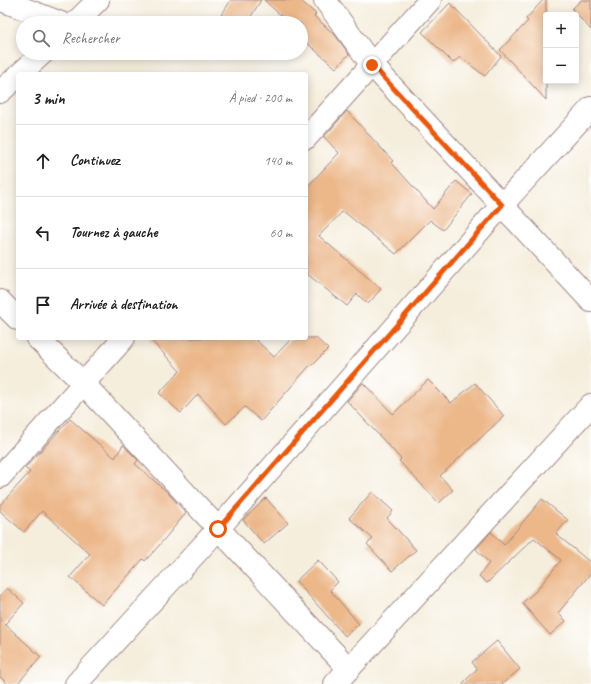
<!DOCTYPE html>
<html lang="fr">
<head>
<meta charset="utf-8">
<style>
  :root { --surface:#fff; --page:#f6f6f6; --text:#202124; --muted:#757577; --line:#e0e0e0 }
  body { margin:0; font-family:Caveat,sans-serif; background:var(--page); color:var(--text) }
  .controls { position:absolute; right:12px; top:12px; display:grid; overflow:hidden; border-radius:4px; box-shadow:0 2px 10px #0003 }
  .controls button { width:36px; height:36px; display:grid; place-items:center; padding:0; border:0; border-bottom:1px solid var(--line); background:var(--surface); color:var(--text); font:20px sans-serif }
  .stop { position:absolute; width:12px; height:12px; margin:-9px; border:3px solid #ea580c; border-radius:50%; background:#fff }
  .stop.end { background:#ea580c; border-color:#fff; box-shadow:0 1px 4px #0008 }
  .list { margin:0; padding:0; list-style:none }
  h2 { display:flex; justify-content:space-between; align-items:center; height:52px; margin:0; padding:0 16px; font-size:17px }
  h2 small { font-size:13px; font-weight:400; color:var(--muted) }
  .list li { display:grid; grid-template-columns:26px 1fr auto; gap:12px; align-items:center; box-sizing:border-box; height:72px; padding:0 16px; border-top:1px solid var(--line) }
  .list b { display:block; font-size:15px; white-space:nowrap }
  .list em { font-size:13px; font-style:normal; color:var(--muted) }
  .icon { flex:none; width:22px; height:22px; fill:none; stroke:currentColor; stroke-width:2; stroke-linecap:round; stroke-linejoin:round }
  .map { position:relative; flex:none; width:591px; height:684px; overflow:hidden }
  .search { position:absolute; background:var(--surface); box-shadow:0 2px 10px #0003; left:16px; top:16px; width:292px; height:44px; display:flex; align-items:center; gap:10px; box-sizing:border-box; padding:0 14px; border-radius:22px; color:var(--muted); font-size:15px }
  .panel { position:absolute; background:var(--surface); box-shadow:0 2px 10px #0003; left:16px; top:72px; width:292px; height:268px; border-radius:4px }
  .map>svg:first-child { display:block }
  .building { fill:#ecb789 }
  .lines { fill:none; stroke-linecap:round; stroke-linejoin:round }
  .minor-casing { stroke:#a08684; stroke-width:24 }
  .highway-casing { stroke:#a08684; stroke-width:24 }
  .minor { stroke:#fff; stroke-width:22 }
  .highway { stroke:#fff; stroke-width:22 }
  .route { stroke:#ea580c; stroke-width:5 }
</style>
</head>
<body>
<div class="map">
<svg width="591" height="684" viewBox="0 0 591 684">
  <rect width="100%" height="100%" fill="#fff"/>
  <filter id="ink" filterUnits="userSpaceOnUse"><feTurbulence type="fractalNoise" baseFrequency=".025" numOctaves="2"/><feDisplacementMap in="SourceGraphic" scale="8" xChannelSelector="R" yChannelSelector="G"/><feConvolveMatrix kernelMatrix="1 2 1 2 8 2 1 2 1" color-interpolation-filters="sRGB"/></filter>
  <filter id="wash" filterUnits="userSpaceOnUse"><feTurbulence type="fractalNoise" baseFrequency=".012" numOctaves="4" result="noise"/><feDisplacementMap in="SourceGraphic" scale="16" xChannelSelector="R" yChannelSelector="G"/><feGaussianBlur stdDeviation="0.9" result="paint"/><feColorMatrix in="noise" values="0 0 0 0 0 0 0 0 0 0 0 0 0 0 0 0 0 1.4 0 .05"/><feComposite in="paint" operator="in"/></filter>
  <g filter="url(#wash)">
    <rect width="100%" height="100%" fill="#f5eedd"/>
    <g id="blocks">
      <!-- building -->
      <g class="building">
        <polygon points="231,0 261,0 247,23 216,23"/>
        <polygon points="264,0 300,0 316,14 314,16 335,35 349,54 336,68 301,38 301,23 289,23"/>
        <polygon points="543,0 546,0 546,100 500,50 528,21 526,19"/>
        <polygon points="581,0 591,0 591,30 572,9"/>
        <polygon points="450,3 501,56 485,76 460,57 453,63 422,32"/>
        <polygon points="347,111 393,161 391,162 433,209 456,181 472,194 443,230 430,220 396,254 343,211 319,236 381,289 368,304 357,294 347,306 306,273 306,188 339,153 324,137"/>
        <polygon points="149,338 254,338 274,357 292,338 316,338 328,349 313,364 312,363 261,421 245,407 226,424 198,394 181,413 159,393 180,371"/>
        <polygon points="428,380 451,403 475,383 504,416 440,476 453,490 439,503 399,461 401,459 347,401 363,383 393,414"/>
        <polygon points="70,419 115,458 123,445 138,460 135,464 168,493 186,513 156,549 145,561 143,559 102,605 70,577 90,554 42,511 24,532 0,511 0,505 30,472 25,468"/>
        <polygon points="372,492 393,511 387,518 416,550 392,571 367,544 373,539 349,518"/>
        <polygon points="266,498 288,523 264,544 243,520"/>
        <polygon points="542,499 568,520 556,534 591,563 591,573 558,613 566,621 550,635 522,603 536,591 561,560 534,538 487,583 479,576 489,563 476,549 491,532 504,545"/>
        <polygon points="318,560 338,582 330,590 359,624 345,636 296,581"/>
        <polygon points="7,588 24,603 5,624 41,657 17,684 8,684 0,677 0,596"/>
        <polygon points="497,641 520,669 502,684 462,684 477,669 472,662"/>
      </g>
    </g>
  </g>
  <g filter="url(#ink)">
    <use href="#blocks" fill-opacity="0" stroke="#a08684" stroke-width="1"/>
    <g class="lines">
      <!-- minor casing -->
      <g class="minor-casing">
        <g id="minor">
          <polyline points="1,0 61,23"/>
          <polyline points="325,0 372,65 591,301"/>
          <polyline points="306,138 430,0"/>
          <polyline points="0,301 18,319"/>
          <polyline points="37,338 83,383 349,669"/>
          <polyline points="0,477 124,338"/>
          <polyline points="76,684 218,529 502,205 591,108"/>
          <polyline points="335,684 591,405"/>
        </g>
      </g>
      <!-- highway casing -->
      <g class="highway-casing">
        <g id="highway">
          <polyline points="75,23 98,0"/>
          <polyline points="20,74 43,53"/>
          <polyline points="0,92 18,76"/>
        </g>
      </g>
      <!-- minor -->
      <use href="#minor" class="minor"/>
      <!-- highway -->
      <use href="#highway" class="highway"/>
    </g>
  </g>
  <g class="lines" filter="url(#ink)">
    <!-- route -->
    <polyline class="route" points="218,529 502,205 372,65"/>
  </g>
</svg>
<div class="controls">
<button>+</button>
<button>−</button>
</div>
<div class="stop" style="left:218px;top:529px"></div>
<div class="stop end" style="left:372px;top:65px"></div>
<div class="search"><svg class="icon" aria-label="search" viewBox="0 0 24 24"><circle cx="10" cy="10" r="6"/><path d="M15 15l6 6"/></svg>Rechercher</div>
<section class="panel">
<h2>3 min<small>À pied · 200 m</small></h2>
<ul class="list">
<li><svg class="icon" aria-label="ahead" viewBox="0 0 24 24"><path d="M12 20V5M6 11l6-6 6 6"/></svg><div><b>Continuez</b></div><em>140 m</em></li>
<li><svg class="icon" aria-label="left" viewBox="0 0 24 24"><path d="M17 20v-9H6M10 6l-5 5 5 5"/></svg><div><b>Tournez à gauche</b></div><em>60 m</em></li>
<li><svg class="icon" aria-label="arrive" viewBox="0 0 24 24"><path d="M6 21V4h12l-3 4 3 4H6"/></svg><div><b>Arrivée à destination</b></div></li>
</ul>
</section>
</div>
</body>
</html>
